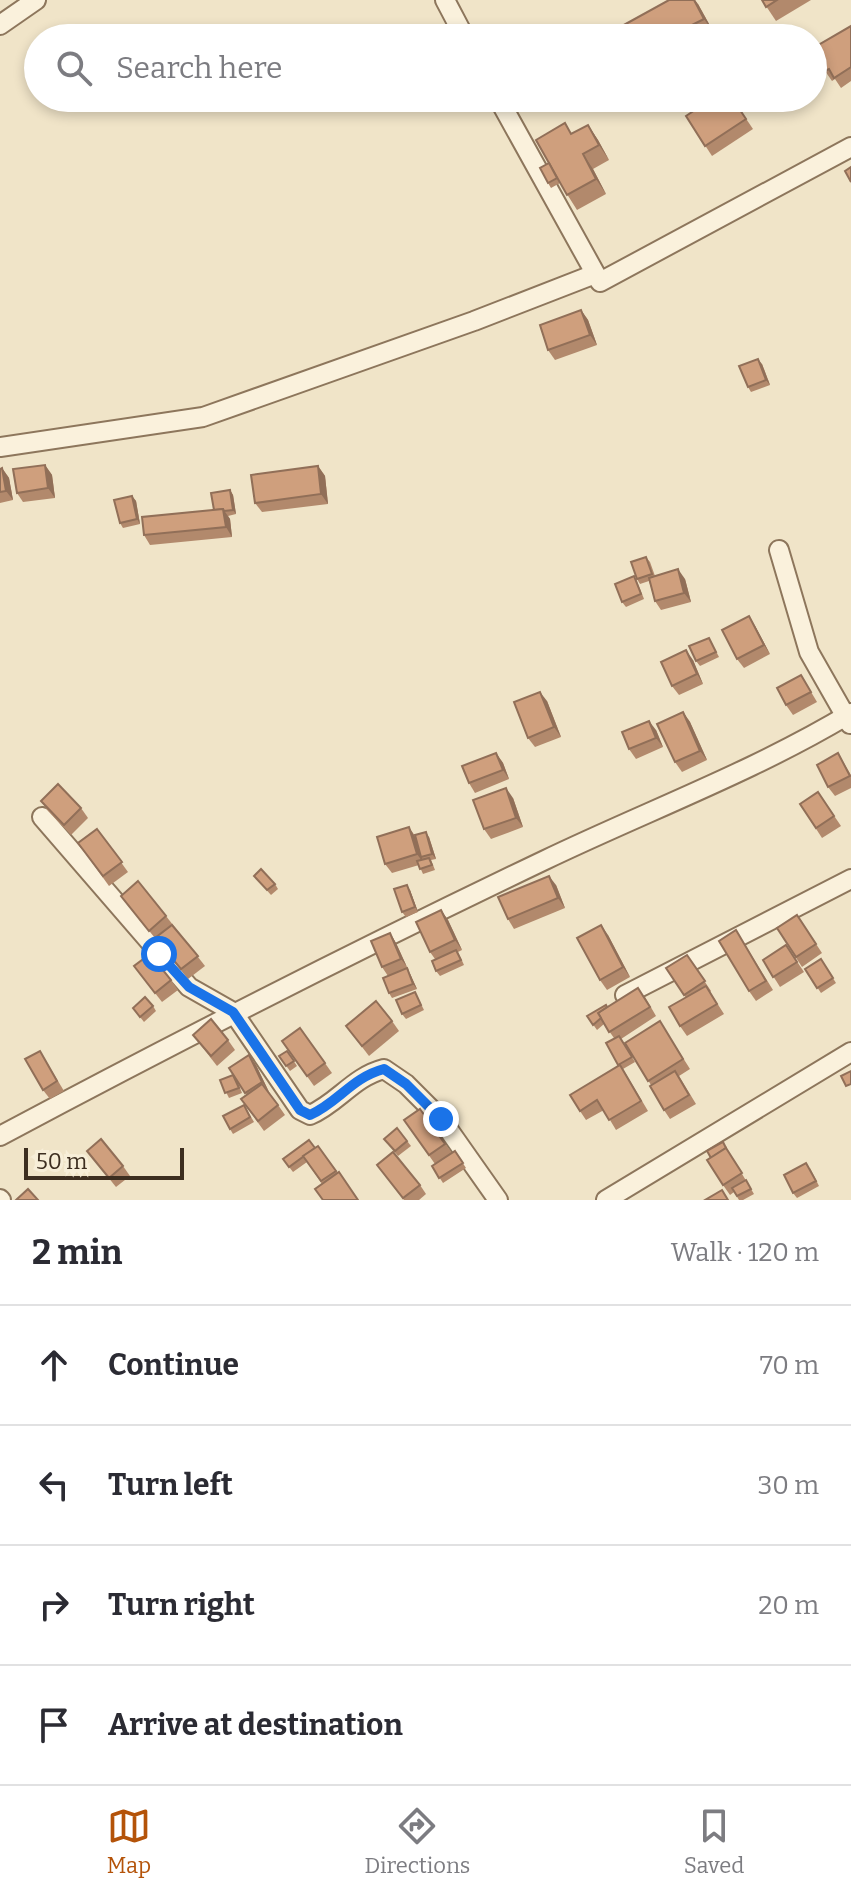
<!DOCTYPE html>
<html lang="en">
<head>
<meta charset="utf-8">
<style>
  :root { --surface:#fff; --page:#f2f2f3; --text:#2b2b33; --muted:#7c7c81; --line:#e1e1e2; --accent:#b45309 }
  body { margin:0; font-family:Bitter,serif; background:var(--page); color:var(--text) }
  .scale { position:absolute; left:24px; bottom:20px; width:160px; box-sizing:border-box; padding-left:8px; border:4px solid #3d2e20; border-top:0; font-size:22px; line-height:28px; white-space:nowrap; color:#3d2e20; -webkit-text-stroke:6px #f7eed8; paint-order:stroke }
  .stop { position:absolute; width:24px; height:24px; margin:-18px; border:6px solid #1a73e8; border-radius:50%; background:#fff }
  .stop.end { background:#1a73e8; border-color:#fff; box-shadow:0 2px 8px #0008 }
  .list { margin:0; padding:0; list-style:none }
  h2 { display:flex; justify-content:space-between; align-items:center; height:104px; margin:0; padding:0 32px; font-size:34px }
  h2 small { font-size:26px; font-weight:400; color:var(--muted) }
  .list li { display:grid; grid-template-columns:52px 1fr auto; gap:24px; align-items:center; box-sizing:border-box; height:120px; padding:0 32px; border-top:2px solid var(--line) }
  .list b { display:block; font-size:30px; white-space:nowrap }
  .list em { font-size:26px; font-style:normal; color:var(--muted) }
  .icon { flex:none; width:44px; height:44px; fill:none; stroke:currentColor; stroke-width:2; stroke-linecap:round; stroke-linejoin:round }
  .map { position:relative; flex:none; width:851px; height:1200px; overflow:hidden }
  .search { position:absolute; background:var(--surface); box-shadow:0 4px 12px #0003; left:24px; right:24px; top:24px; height:88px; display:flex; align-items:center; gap:20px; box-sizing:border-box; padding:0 28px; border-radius:44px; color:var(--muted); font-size:30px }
  .sheet { height:584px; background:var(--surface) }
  nav { display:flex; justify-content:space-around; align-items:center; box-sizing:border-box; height:112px; border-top:2px solid var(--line); background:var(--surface); font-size:22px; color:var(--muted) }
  nav a { display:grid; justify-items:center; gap:4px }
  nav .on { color:var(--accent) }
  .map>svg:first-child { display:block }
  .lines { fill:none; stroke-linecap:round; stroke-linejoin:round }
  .minor-casing { stroke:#8d765c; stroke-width:22 }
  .minor { stroke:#faf1dc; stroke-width:18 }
  .wall { fill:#b2896c }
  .shaded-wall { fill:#916f58 }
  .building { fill:#cf9f7d; stroke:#916f58; stroke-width:2 }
  .route { stroke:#1a73e8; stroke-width:10 }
</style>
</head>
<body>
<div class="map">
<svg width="851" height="1200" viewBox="0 0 851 1200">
  <rect width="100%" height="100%" fill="#f0e4c8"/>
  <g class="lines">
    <!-- minor casing -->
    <g class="minor-casing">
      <g id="minor">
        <polyline points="445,0 465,38"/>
        <polyline points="0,25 36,0"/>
        <polyline points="498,98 600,282 851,147"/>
        <polyline points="0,447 203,417 474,321 595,274"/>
        <polyline points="779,550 809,652 850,724"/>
        <path d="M42,817L189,987L233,1012L300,1110L310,1115C338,1103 353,1077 384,1069L406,1084L441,1119L498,1200"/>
        <polyline points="625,995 851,879"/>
        <path d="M0,1136C180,1040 361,948 545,860C647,811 755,771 851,713"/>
        <polyline points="0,1199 1,1200"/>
        <polyline points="606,1200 851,1052"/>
      </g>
    </g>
    <!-- minor -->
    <use href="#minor" class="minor"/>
  </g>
  <!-- wall -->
  <g class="wall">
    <polygon points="762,0 811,0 776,21"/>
    <polygon points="698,4 714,33 705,38 629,38"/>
    <polygon points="851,26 851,81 841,88 835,79 832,81 825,71"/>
    <polygon points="732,98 753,129 712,156 686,116"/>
    <polygon points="588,125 598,140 609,160 593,169 606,194 577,210 560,183 551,188 548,183 549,163 572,134"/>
    <polygon points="581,310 588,320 597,345 555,360 548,350"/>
    <polygon points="762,364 770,385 751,392 748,387"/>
    <polygon points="45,465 52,475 55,498 23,502 17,493"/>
    <polygon points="318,466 325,476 328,504 262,512 255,503"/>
    <polygon points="2,468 9,478 13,500 0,503 0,469"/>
    <polygon points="230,490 233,495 236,514 228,516 230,519 232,537 150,545 144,535 214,510"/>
    <polygon points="132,496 136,501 140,524 123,528 120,523"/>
    <polygon points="646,557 650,562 655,576 685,579 691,602 661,610 655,601 649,581 640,584 637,579"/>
    <polygon points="634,576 637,581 644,599 626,607 622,602"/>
    <polygon points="749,616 755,626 770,654 744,668 737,659"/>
    <polygon points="709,638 719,657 700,666 696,661"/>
    <polygon points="693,660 703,684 679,695 672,686"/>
    <polygon points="801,675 817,702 793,715 786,705"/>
    <polygon points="547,701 561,737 535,747 528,738"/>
    <polygon points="683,712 690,722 707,760 682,772 675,762"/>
    <polygon points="656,730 663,747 636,759 629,749"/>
    <polygon points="496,753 503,763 509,779 475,793 469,783"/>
    <polygon points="838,753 851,775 851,788 835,796 828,787"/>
    <polygon points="818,792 841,826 822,838 800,804"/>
    <polygon points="513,798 523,827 491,839 484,829"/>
    <polygon points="41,801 81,808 88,818 71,835 48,811"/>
    <polygon points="409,827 415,836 429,837 436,859 431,860 435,870 423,874 419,865 392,873 385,864"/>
    <polygon points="97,829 128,872 109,886 78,843"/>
    <polygon points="254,876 275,884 278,889 271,895"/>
    <polygon points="556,885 565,908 514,929 508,919"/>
    <polygon points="410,890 418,912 406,917 402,912"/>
    <polygon points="121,896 166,916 205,966 188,979"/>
    <polygon points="441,910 448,920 462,950 458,952 464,965 440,976 436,971 435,959 430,952"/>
    <polygon points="797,915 822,953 802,967 777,928"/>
    <polygon points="736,930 773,990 756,1001 749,991"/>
    <polygon points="390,933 396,943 417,989 392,998 389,993 388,976 382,967"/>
    <polygon points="608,935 630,977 607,990 600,980"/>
    <polygon points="786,945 804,972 780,987 763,960"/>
    <polygon points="687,955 711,991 710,992 724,1014 687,1036 680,1026 686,998 666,968"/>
    <polygon points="821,959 836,983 821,993 805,969"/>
    <polygon points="134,966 171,980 178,990 162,1002"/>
    <polygon points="415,992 424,1010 406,1019 402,1014"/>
    <polygon points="645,997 656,1016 621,1039 635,1062 623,1069 648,1111 616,1130 604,1110 586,1120 580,1111 619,1066 606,1043 614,1038 604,1024 597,1030 587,1016 607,1007"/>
    <polygon points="153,1006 156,1011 144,1022 133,1008"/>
    <polygon points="392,1021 399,1031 369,1056 346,1026"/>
    <polygon points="300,1028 332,1073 314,1086 282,1041"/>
    <polygon points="666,1031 690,1069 679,1076 696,1104 670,1119 664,1110 651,1085 625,1043"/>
    <polygon points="193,1035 228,1040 235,1050 217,1066"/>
    <polygon points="287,1051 297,1066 290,1071 279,1056"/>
    <polygon points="249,1055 256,1065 269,1092 285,1115 264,1131 241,1099 247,1095 237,1080 242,1093 229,1098 220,1080 233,1075 237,1079 229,1068"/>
    <polygon points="46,1061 64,1091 50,1099 43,1090"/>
    <polygon points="244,1105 254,1122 233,1134 230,1129"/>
    <polygon points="420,1109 452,1153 455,1151 466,1168 443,1183 432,1166 435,1164 404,1120"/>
    <polygon points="397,1128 411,1146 398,1156 384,1139"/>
    <polygon points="723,1142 754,1194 743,1200 739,1200 734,1192 730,1195 723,1185 711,1158"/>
    <polygon points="318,1146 338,1173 322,1184 307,1162 293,1172 283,1159"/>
    <polygon points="87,1151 123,1166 130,1176 116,1187"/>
    <polygon points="377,1165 420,1185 426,1194 419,1200 404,1200"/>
    <polygon points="810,1168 819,1186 797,1198 793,1193"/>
  </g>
  <!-- shaded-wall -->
  <g class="shaded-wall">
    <polygon points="694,0 695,0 698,4 714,33 704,19"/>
    <polygon points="588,125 598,140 609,160 599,145"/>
    <polygon points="583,154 593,169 606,194 596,179"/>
    <polygon points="581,310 588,320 597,345 590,335"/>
    <polygon points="758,359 762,364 770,385 766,380"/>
    <polygon points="45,465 52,475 55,498 48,488"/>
    <polygon points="318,466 325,476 328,504 321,494"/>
    <polygon points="2,468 9,478 13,500 6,491"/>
    <polygon points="230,490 233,495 236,514 233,510"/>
    <polygon points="132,496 136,501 140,524 137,519"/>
    <polygon points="223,509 230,519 232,537 226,527"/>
    <polygon points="678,569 685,579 691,602 684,593"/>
    <polygon points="749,616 755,626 770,654 764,645"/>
    <polygon points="686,650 693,660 703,684 697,674"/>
    <polygon points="540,692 547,701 561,737 554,727"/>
    <polygon points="683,712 690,722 707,760 700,751"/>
    <polygon points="649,721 656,730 663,747 656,738"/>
    <polygon points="496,753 503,763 509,779 503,770"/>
    <polygon points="506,788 513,798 523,827 516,818"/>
    <polygon points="409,827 415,837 424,864 417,854"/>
    <polygon points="426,832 429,837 436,859 432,854"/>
    <polygon points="549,876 556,885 565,908 558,898"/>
    <polygon points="407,885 410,890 418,912 415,907"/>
    <polygon points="441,910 448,920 462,950 455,940"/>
    <polygon points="601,925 608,935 630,977 623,967"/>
    <polygon points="390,933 396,943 417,989 413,984 408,968 401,959"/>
    <polygon points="249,1055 256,1065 269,1092 262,1082"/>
  </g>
  <!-- building -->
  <g class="building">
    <polygon points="669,0 694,0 704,19 688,27 694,38 629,38 622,26"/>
    <polygon points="762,0 777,0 766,7"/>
    <polygon points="851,26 851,67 834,78 829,69 825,71 815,47"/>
    <polygon points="713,98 732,98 746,119 705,146 686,116"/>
    <polygon points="565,123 571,134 588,125 599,145 583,154 596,179 567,195 536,140"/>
    <polygon points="549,163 557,178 548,183 540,168"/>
    <polygon points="851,167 851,182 845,171"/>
    <polygon points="581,310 590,335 548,350 540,325"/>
    <polygon points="758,359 766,380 748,387 739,366"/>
    <polygon points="45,465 48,488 17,493 13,469"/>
    <polygon points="318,466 321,494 255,503 251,475"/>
    <polygon points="2,468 6,491 0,492 0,469"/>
    <polygon points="230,490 233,510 224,511 223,509 214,510 211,493"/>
    <polygon points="132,496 137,519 120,523 114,500"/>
    <polygon points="223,509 226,527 144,535 142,517"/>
    <polygon points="646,557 652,574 637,579 631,562"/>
    <polygon points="678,569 684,593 655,601 649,578"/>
    <polygon points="634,576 641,594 622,602 615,584"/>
    <polygon points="749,616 764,645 737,659 722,630"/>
    <polygon points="709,638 716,652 696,661 689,646"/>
    <polygon points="686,650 697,674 672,686 661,662"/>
    <polygon points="801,675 811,692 786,705 777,688"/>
    <polygon points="540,692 554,727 528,738 514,702"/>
    <polygon points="683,712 700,751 675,762 657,724"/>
    <polygon points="649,721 656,738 629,749 622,732"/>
    <polygon points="496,753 503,770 469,783 462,766"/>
    <polygon points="838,753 850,776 828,787 817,765"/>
    <polygon points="58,784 81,808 64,825 41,801"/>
    <polygon points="506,788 516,818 484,829 473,800"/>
    <polygon points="818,792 834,816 816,828 800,804"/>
    <polygon points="409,827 417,854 385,864 377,837"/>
    <polygon points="97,829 122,862 103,876 78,843"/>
    <polygon points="426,832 432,854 421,857 415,835"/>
    <polygon points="429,858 432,865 420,869 417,861"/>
    <polygon points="261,869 275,884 267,890 254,876"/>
    <polygon points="549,876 558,898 508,919 498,897"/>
    <polygon points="138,881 166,916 149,931 121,896"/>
    <polygon points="407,885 415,907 402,912 394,889"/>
    <polygon points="441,910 455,940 430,952 416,922"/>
    <polygon points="797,915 816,944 796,957 777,928"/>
    <polygon points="172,925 198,956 181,969 155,938"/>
    <polygon points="601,925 623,967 600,980 577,938"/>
    <polygon points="736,930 766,981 749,991 719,941"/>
    <polygon points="390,933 401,959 382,967 371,941"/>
    <polygon points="786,945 797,962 773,977 763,960"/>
    <polygon points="456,950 461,960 436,971 432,961"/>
    <polygon points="150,954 171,980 155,993 134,966"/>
    <polygon points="687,955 705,981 684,995 666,968"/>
    <polygon points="821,959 833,978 817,988 805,969"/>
    <polygon points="407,968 413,984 389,993 383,978"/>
    <polygon points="706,986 717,1004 680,1026 669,1007"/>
    <polygon points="638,988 650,1007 609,1032 598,1013"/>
    <polygon points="415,992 421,1005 402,1014 396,1000"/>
    <polygon points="145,997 153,1006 140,1017 133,1008"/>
    <polygon points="376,1001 392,1021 362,1046 346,1026"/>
    <polygon points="606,1005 607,1007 598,1013 601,1018 593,1025 587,1016"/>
    <polygon points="211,1019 228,1040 211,1056 193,1035"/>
    <polygon points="660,1021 683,1059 648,1081 625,1043"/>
    <polygon points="300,1028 325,1063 307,1076 282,1041"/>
    <polygon points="619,1036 632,1057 618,1065 606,1043"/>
    <polygon points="40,1051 57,1081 43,1090 25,1059"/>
    <polygon points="287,1051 294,1061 286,1066 279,1056"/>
    <polygon points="249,1055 262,1082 245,1093 229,1068"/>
    <polygon points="620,1065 641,1101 609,1120 597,1100 580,1111 570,1095"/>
    <polygon points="675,1071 689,1095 664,1110 650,1086"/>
    <polygon points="851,1071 851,1084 846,1086 841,1076"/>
    <polygon points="233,1075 239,1088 225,1093 220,1080"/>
    <polygon points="262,1084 278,1105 258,1121 241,1099"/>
    <polygon points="244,1105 250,1117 230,1129 223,1116"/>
    <polygon points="420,1109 445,1144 429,1155 404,1120"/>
    <polygon points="397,1128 407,1141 395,1151 384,1139"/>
    <polygon points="101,1139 123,1166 109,1178 87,1151"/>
    <polygon points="309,1140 315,1148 289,1167 283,1159"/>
    <polygon points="723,1142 726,1148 711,1158 707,1151"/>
    <polygon points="318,1146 336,1171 321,1181 303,1156"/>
    <polygon points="726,1148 742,1173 723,1185 707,1160"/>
    <polygon points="455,1151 463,1163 439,1178 432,1166"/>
    <polygon points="393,1152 420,1185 403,1198 377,1165"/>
    <polygon points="806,1163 816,1181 793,1193 784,1175"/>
    <polygon points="339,1172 358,1200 323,1200 315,1189"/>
    <polygon points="746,1180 751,1189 737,1196 732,1188"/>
    <polygon points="28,1189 38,1200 16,1200"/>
    <polygon points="722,1190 728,1200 705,1200"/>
  </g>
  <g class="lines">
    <!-- route -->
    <path class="route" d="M159,954L189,987L233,1012L300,1110L310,1115C339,1102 351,1078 384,1069L406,1084L441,1119"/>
  </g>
</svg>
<div class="scale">50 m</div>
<div class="stop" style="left:159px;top:954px"></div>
<div class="stop end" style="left:441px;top:1119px"></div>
<div class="search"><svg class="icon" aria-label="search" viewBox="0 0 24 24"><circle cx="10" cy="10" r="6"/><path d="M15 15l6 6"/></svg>Search here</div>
</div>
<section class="sheet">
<h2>2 min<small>Walk · 120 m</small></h2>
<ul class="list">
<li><svg class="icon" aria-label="ahead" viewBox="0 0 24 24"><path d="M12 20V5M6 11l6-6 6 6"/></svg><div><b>Continue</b></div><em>70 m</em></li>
<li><svg class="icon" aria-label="left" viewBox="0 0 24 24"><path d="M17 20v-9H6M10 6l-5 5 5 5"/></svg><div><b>Turn left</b></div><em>30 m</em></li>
<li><svg class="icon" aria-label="right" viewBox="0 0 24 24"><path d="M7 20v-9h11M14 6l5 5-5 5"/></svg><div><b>Turn right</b></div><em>20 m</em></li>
<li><svg class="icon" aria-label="arrive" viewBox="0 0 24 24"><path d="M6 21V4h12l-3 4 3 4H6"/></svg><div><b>Arrive at destination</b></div></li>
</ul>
</section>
<nav>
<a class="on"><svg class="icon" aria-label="map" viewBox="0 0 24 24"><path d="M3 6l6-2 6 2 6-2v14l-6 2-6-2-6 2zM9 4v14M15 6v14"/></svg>Map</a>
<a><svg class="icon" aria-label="directions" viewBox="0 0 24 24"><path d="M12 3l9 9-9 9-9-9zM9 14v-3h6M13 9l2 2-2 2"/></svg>Directions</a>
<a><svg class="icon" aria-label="saved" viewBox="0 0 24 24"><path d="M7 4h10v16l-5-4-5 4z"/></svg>Saved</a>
</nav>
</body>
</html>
